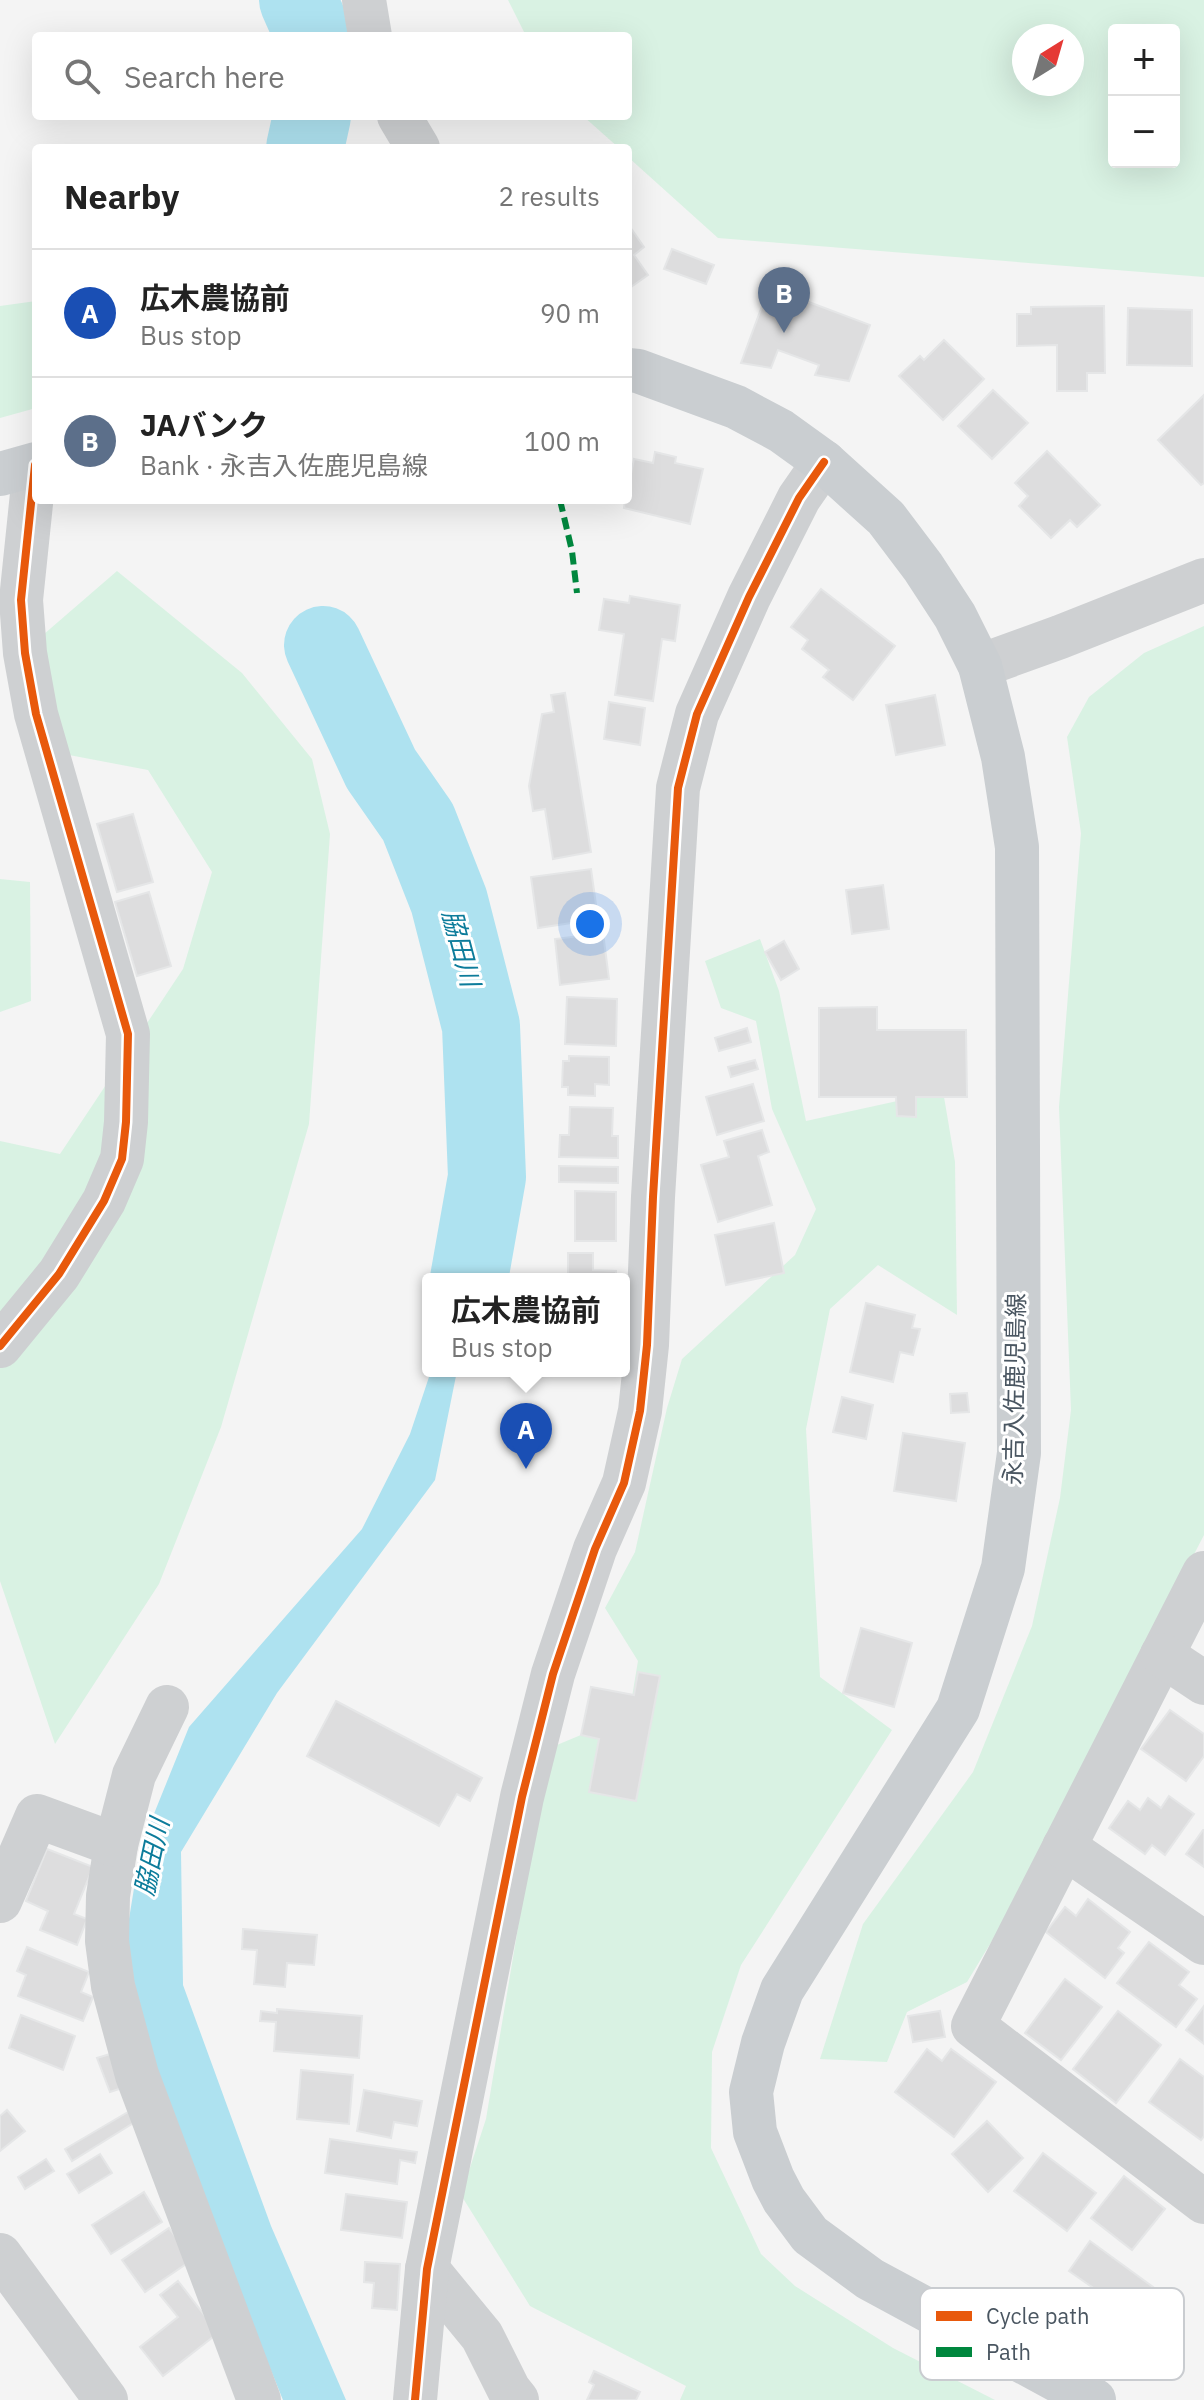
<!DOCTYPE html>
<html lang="en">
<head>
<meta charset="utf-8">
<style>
  :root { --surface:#fff; --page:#f6f6f6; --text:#222; --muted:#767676; --line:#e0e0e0; --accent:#868d94 }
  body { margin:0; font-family:"IBM Plex Sans","Noto Sans JP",sans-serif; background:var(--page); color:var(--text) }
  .controls { position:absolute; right:24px; top:24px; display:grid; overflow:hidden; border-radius:8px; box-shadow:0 8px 32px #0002 }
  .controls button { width:72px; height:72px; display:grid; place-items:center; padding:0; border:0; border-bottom:2px solid var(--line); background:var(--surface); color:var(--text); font:40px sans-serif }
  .compass { position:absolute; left:1012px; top:24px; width:72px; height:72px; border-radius:50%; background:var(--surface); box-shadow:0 8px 32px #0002; rotate:37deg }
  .you { position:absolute; left:590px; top:924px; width:28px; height:28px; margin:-20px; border:6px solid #fff; border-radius:50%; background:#1a73e8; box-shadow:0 0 0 12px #1a73e833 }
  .badge { display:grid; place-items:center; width:52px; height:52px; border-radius:50%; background:var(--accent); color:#fff; font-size:26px; font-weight:700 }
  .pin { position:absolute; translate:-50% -66px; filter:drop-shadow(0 2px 4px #0008) }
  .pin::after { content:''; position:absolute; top:42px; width:28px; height:24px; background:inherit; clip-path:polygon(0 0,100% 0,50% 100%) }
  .popup { position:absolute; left:422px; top:1273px; width:208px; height:104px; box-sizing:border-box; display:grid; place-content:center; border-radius:8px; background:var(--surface); filter:drop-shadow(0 2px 6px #0005); font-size:26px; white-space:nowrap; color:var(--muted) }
  .popup b { font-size:30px; color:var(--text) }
  .popup::after { content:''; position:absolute; left:50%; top:100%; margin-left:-16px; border:16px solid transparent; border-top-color:var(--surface) }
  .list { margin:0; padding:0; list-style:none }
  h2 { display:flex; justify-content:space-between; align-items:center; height:104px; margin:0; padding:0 32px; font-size:34px }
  h2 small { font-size:26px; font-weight:400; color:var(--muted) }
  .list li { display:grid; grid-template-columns:52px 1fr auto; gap:24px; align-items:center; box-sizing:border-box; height:128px; padding:0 32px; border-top:2px solid var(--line) }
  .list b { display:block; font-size:30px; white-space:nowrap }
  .list p { margin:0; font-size:26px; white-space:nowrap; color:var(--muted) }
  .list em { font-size:26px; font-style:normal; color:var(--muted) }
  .icon { flex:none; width:44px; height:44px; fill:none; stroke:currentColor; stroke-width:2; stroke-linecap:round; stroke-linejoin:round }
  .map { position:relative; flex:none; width:1204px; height:2400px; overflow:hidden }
  .search { position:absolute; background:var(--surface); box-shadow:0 8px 32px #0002; left:32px; top:32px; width:600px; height:88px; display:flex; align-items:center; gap:20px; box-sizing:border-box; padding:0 28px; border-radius:8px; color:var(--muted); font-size:30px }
  .panel { position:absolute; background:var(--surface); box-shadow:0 8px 32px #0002; left:32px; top:144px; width:600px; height:360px; border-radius:8px }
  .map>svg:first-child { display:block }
  .green { fill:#d9f2e3; fill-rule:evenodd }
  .water { fill:#aee2f0 }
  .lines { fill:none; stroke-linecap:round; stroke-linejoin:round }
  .river { stroke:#aee2f0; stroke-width:78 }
  .building { fill:#ddddde; stroke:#e5e6e7; stroke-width:2 }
  .minor { stroke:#ced0d2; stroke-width:44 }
  .major { stroke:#caced1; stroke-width:44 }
  .quiet { stroke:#00873e; stroke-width:6; stroke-dasharray:12 6; stroke-linecap:butt }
  .cycleway-casing { stroke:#fff; stroke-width:13 }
  .cycleway { stroke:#e8590c; stroke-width:8 }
  .labels { text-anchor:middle; stroke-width:6; stroke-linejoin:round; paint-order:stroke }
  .street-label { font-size:24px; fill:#4a5661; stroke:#fff }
  .water-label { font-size:26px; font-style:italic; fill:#0c7c9b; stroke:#fff }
  .key { fill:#fff; stroke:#c9ccd0; stroke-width:2 }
  .key-label { font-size:22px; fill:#4a5661 }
</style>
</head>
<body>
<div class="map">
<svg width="1204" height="2400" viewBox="0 0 1204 2400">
  <rect width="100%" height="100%" fill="#f4f4f4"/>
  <!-- green -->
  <g class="green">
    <path d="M508,0H1204V277L718,238L628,157V148H619L583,116H628V36H526ZM1174,30V162H1114V30ZM1024,36H1072V84H1024Z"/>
    <polygon points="36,301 36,408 0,418 0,306"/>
    <polygon points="117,571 242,673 312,759 330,834 309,1124 221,1427 159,1584 55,1744 0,1581 0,1141 60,1154 183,969 212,872 148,770 69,755 36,641"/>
    <polygon points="1204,626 1204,1535 1004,1921 967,1982 907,2012 887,2062 820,2059 863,1924 973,1772 1032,1626 1060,1498 1071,1410 1059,1107 1081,833 1067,737 1089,697 1144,653"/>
    <polygon points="0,879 30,882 31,1001 0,1012"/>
    <polygon points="760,939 779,991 806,1121 943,1091 955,1162 957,1315 878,1265 830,1309 806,1429 820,1677 892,1730 741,1965 712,2052 711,2148 761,2254 795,2286 893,2348 995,2400 680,2400 686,2386 530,2306 461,2195 486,2119 540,1796 552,1747 629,1715 638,1661 605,1608 635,1552 667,1408 682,1359 795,1255 816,1209 772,1109 756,1021 721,1008 705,961"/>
  </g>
  <!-- water -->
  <g class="water">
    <polygon points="497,1169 475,1279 461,1279"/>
    <polygon points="431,1371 457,1371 435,1480 277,1693 181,1852 183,1985 271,2226 346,2400 283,2400 151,2076 137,2003 127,1931 141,1846 189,1727 362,1529 410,1434"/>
  </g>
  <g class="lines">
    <!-- river -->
    <g class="river">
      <polyline points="298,0 309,25 310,36"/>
      <polyline points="305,148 312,116"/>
      <polyline points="323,645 381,769 418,822 449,901 481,1026 487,1177 469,1279"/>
    </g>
  </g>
  <!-- building -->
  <g class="building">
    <polygon points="628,224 644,247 634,255 648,275 628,289"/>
    <polygon points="672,249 714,265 706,284 664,269"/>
    <polygon points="769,287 870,325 849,381 815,375 819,365 778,350 771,368 741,363"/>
    <polygon points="1104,306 1105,373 1087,373 1087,391 1057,391 1057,345 1017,346 1017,314 1031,314 1031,307"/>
    <polygon points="1128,308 1192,310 1192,366 1127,365"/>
    <polygon points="944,340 984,379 943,420 899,376 920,356 924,360"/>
    <polygon points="993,390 1028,423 992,459 958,426"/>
    <polygon points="1204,395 1204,483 1201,485 1158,440"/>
    <polygon points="1047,451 1100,505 1077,527 1070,520 1051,538 1019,506 1028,496 1015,483"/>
    <polygon points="655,452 676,457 675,463 703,469 690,524 624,508 625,500 628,500 628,488 634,459 653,463"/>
    <polygon points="821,589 895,646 853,700 823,677 829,670 802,649 808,640 791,627"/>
    <polygon points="630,596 680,605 675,641 662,639 653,701 615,695 624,634 599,630 604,599 629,603"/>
    <polygon points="565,693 591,852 553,859 545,809 533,811 529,786 542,714 554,712 551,695"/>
    <polygon points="935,695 945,745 896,755 886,705"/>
    <polygon points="609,702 645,708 640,745 604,739"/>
    <polygon points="133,814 153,882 117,892 97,824"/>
    <polygon points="591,869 598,919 538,928 531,877"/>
    <polygon points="883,885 889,929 852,934 846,890"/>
    <polygon points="149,892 171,966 137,976 115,902"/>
    <polygon points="603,933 609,979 560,985 555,939"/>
    <polygon points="784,941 799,969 781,980 765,952"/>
    <polygon points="567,997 617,999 616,1046 565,1044"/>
    <polygon points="877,1007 877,1030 966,1030 967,1097 916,1097 916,1117 897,1116 896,1097 819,1097 819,1008"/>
    <polygon points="747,1028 751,1042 719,1051 715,1038"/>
    <polygon points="569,1056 609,1057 609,1085 595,1084 595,1096 568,1095 568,1087 562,1087 563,1061 569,1061"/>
    <polygon points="755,1060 758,1069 731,1077 728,1067"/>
    <polygon points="753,1084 764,1121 717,1135 706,1097"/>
    <polygon points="570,1107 613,1108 612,1136 618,1136 618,1158 559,1157 560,1135 569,1135"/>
    <polygon points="762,1130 769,1152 758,1156 772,1205 718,1222 701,1165 729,1157 724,1141"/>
    <polygon points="559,1166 618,1167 618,1183 559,1182"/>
    <polygon points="575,1191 616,1192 616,1241 575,1241"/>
    <polygon points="774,1223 784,1273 726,1285 715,1235"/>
    <polygon points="568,1253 593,1253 593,1270 616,1271 616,1279 568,1279"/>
    <polygon points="866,1303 915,1315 912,1328 920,1329 913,1355 900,1352 893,1382 850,1372"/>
    <polygon points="967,1393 969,1412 951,1413 950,1394"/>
    <polygon points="842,1397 873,1405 866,1439 833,1432"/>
    <polygon points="903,1433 965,1443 956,1501 894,1491"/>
    <polygon points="861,1628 912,1643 894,1707 843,1693"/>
    <polygon points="638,1672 660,1676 636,1801 589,1792 599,1739 581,1735 591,1687 634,1695"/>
    <polygon points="336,1701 482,1778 470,1801 457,1794 439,1826 307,1756"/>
    <polygon points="1170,1710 1204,1734 1204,1756 1186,1781 1141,1749"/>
    <polygon points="1169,1796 1194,1814 1165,1855 1152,1845 1145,1854 1109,1828 1128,1801 1140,1810 1148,1798 1161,1808"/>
    <polygon points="1203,1830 1204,1830 1204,1867 1186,1854"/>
    <polygon points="47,1849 93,1867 74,1914 87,1919 77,1945 40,1930 48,1911 26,1901"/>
    <polygon points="1088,1899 1130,1932 1118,1948 1124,1953 1105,1978 1046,1932 1065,1907 1076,1916"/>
    <polygon points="243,1929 317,1935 314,1965 287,1963 285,1987 254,1984 257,1950 242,1949"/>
    <polygon points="1149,1942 1189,1972 1179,1985 1197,1999 1176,2027 1117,1983"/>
    <polygon points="27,1947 89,1972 81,1992 93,1997 83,2021 18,1996 26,1975 17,1971"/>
    <polygon points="1065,1979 1102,2007 1061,2060 1025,2033"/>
    <polygon points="1204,2006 1204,2044 1186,2030"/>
    <polygon points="277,2009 362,2016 359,2058 274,2051 276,2022 260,2021 261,2011 277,2013"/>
    <polygon points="940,2011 945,2037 913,2042 908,2016"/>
    <polygon points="1118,2011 1161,2045 1116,2103 1073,2069"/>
    <polygon points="21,2015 75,2036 63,2070 9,2048"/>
    <polygon points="927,2049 942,2061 951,2049 996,2082 954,2137 895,2092"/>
    <polygon points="110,2054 122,2088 110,2092 97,2058"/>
    <polygon points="1180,2059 1204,2077 1204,2136 1201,2140 1149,2102"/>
    <polygon points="301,2070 353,2075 349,2124 297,2119"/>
    <polygon points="364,2090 422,2101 417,2126 394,2122 391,2138 357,2131"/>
    <polygon points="7,2110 25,2131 0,2151 0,2116"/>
    <polygon points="128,2112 135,2122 72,2161 65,2149"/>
    <polygon points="987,2121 1023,2158 988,2192 952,2154"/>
    <polygon points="330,2139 417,2152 415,2163 400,2160 397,2184 325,2173"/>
    <polygon points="1043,2153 1096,2193 1067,2231 1014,2191"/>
    <polygon points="100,2154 112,2173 79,2193 67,2174"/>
    <polygon points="46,2159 54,2171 25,2189 18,2177"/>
    <polygon points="1124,2176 1165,2209 1132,2250 1091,2218"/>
    <polygon points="144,2192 162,2222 111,2254 92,2225"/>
    <polygon points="346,2194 407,2202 402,2238 341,2230"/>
    <polygon points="169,2228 192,2260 145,2292 122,2260"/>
    <polygon points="1090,2241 1153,2287 1123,2329 1093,2307 1102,2294 1069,2271"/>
    <polygon points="365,2262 400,2264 397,2310 372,2308 374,2283 364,2282"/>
    <polygon points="178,2281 218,2333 163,2376 140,2347 178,2317 160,2295"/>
    <polygon points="594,2371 640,2392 636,2400 587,2400 594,2385 589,2382"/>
  </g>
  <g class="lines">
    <!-- minor -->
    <g class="minor">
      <polyline points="364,0 370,36"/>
      <polyline points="399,116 418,148"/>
      <polyline points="980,666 1060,637 1204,580"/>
      <polyline points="0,1346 59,1274 104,1201 122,1159 126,1122 128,1034 36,714 25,653 21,600 35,465"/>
      <polyline points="1204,1573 973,2026 1204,2202"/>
      <polyline points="1162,1655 1204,1683"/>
      <polyline points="167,1707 134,1775 116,1845 108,1896 107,1941 113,1986 137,2075 259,2400"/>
      <polyline points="1064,1847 1204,1943"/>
      <polyline points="0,1901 37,1816 116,1845"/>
      <polyline points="0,2255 106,2400"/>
      <polyline points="427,2269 482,2336 509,2390 517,2400"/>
      <polyline points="415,2400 427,2269 522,1797 553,1674 595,1549 624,1483 640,1411 647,1345 653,1197 678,788 697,714 749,597 799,498 824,462"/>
    </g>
    <!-- major -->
    <g class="major">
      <polyline points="628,370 638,371 736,407 781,431 824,462 886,518 923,567 955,616 980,666 1003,757 1017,847 1019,1453 1003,1568 958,1709 782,1990 763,2043 751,2092 755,2132 773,2179 784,2200 810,2235 870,2279 1094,2400"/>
      <polyline points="0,474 36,464"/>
    </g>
    <!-- quiet -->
    <polyline class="quiet" points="560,500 572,551 577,593"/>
    <!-- cycleway casing -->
    <g class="cycleway-casing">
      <g id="cycleway">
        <polyline points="0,1346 59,1274 104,1201 122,1159 126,1122 128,1034 36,714 25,653 21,600 35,465"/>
        <polyline points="415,2400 427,2269 522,1797 553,1674 595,1549 624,1483 640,1411 647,1345 653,1197 678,788 697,714 749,597 799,498 824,462"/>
      </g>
    </g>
    <!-- cycleway -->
    <use href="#cycleway" class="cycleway"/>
  </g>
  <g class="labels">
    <!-- street labels -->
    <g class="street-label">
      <text transform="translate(1015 1389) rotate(-89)" y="8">永吉入佐鹿児島線</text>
    </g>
    <!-- water labels -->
    <g class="water-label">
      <text transform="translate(461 948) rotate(75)" y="9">脇田川</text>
      <text transform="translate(152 1857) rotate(-78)" y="9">脇田川</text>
    </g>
  </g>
  <!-- legend -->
  <rect x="920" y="2288" width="264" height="92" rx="12" class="key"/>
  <rect x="936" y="2311" width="36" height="10" fill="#e8590c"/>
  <rect x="936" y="2347" width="36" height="10" fill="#00873e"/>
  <g class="key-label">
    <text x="986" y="2324">Cycle path</text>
    <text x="986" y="2360">Path</text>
  </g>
</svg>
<div class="controls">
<button>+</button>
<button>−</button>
</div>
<svg class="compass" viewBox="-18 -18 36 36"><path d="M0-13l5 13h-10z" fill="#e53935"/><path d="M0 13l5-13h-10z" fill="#767676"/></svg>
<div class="you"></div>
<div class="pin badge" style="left:526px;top:1469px;background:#1a4fb4">A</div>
<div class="popup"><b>広木農協前</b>Bus stop</div>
<div class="pin badge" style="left:784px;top:333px;background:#5c6f8a">B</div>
<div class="search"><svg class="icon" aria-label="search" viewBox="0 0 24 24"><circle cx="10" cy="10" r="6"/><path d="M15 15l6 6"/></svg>Search here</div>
<section class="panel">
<h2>Nearby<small>2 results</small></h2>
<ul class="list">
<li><span class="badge" style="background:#1a4fb4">A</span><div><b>広木農協前</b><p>Bus stop</p></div><em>90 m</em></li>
<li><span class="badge" style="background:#5c6f8a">B</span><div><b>JAバンク</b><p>Bank · 永吉入佐鹿児島線</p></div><em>100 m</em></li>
</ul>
</section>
</div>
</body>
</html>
